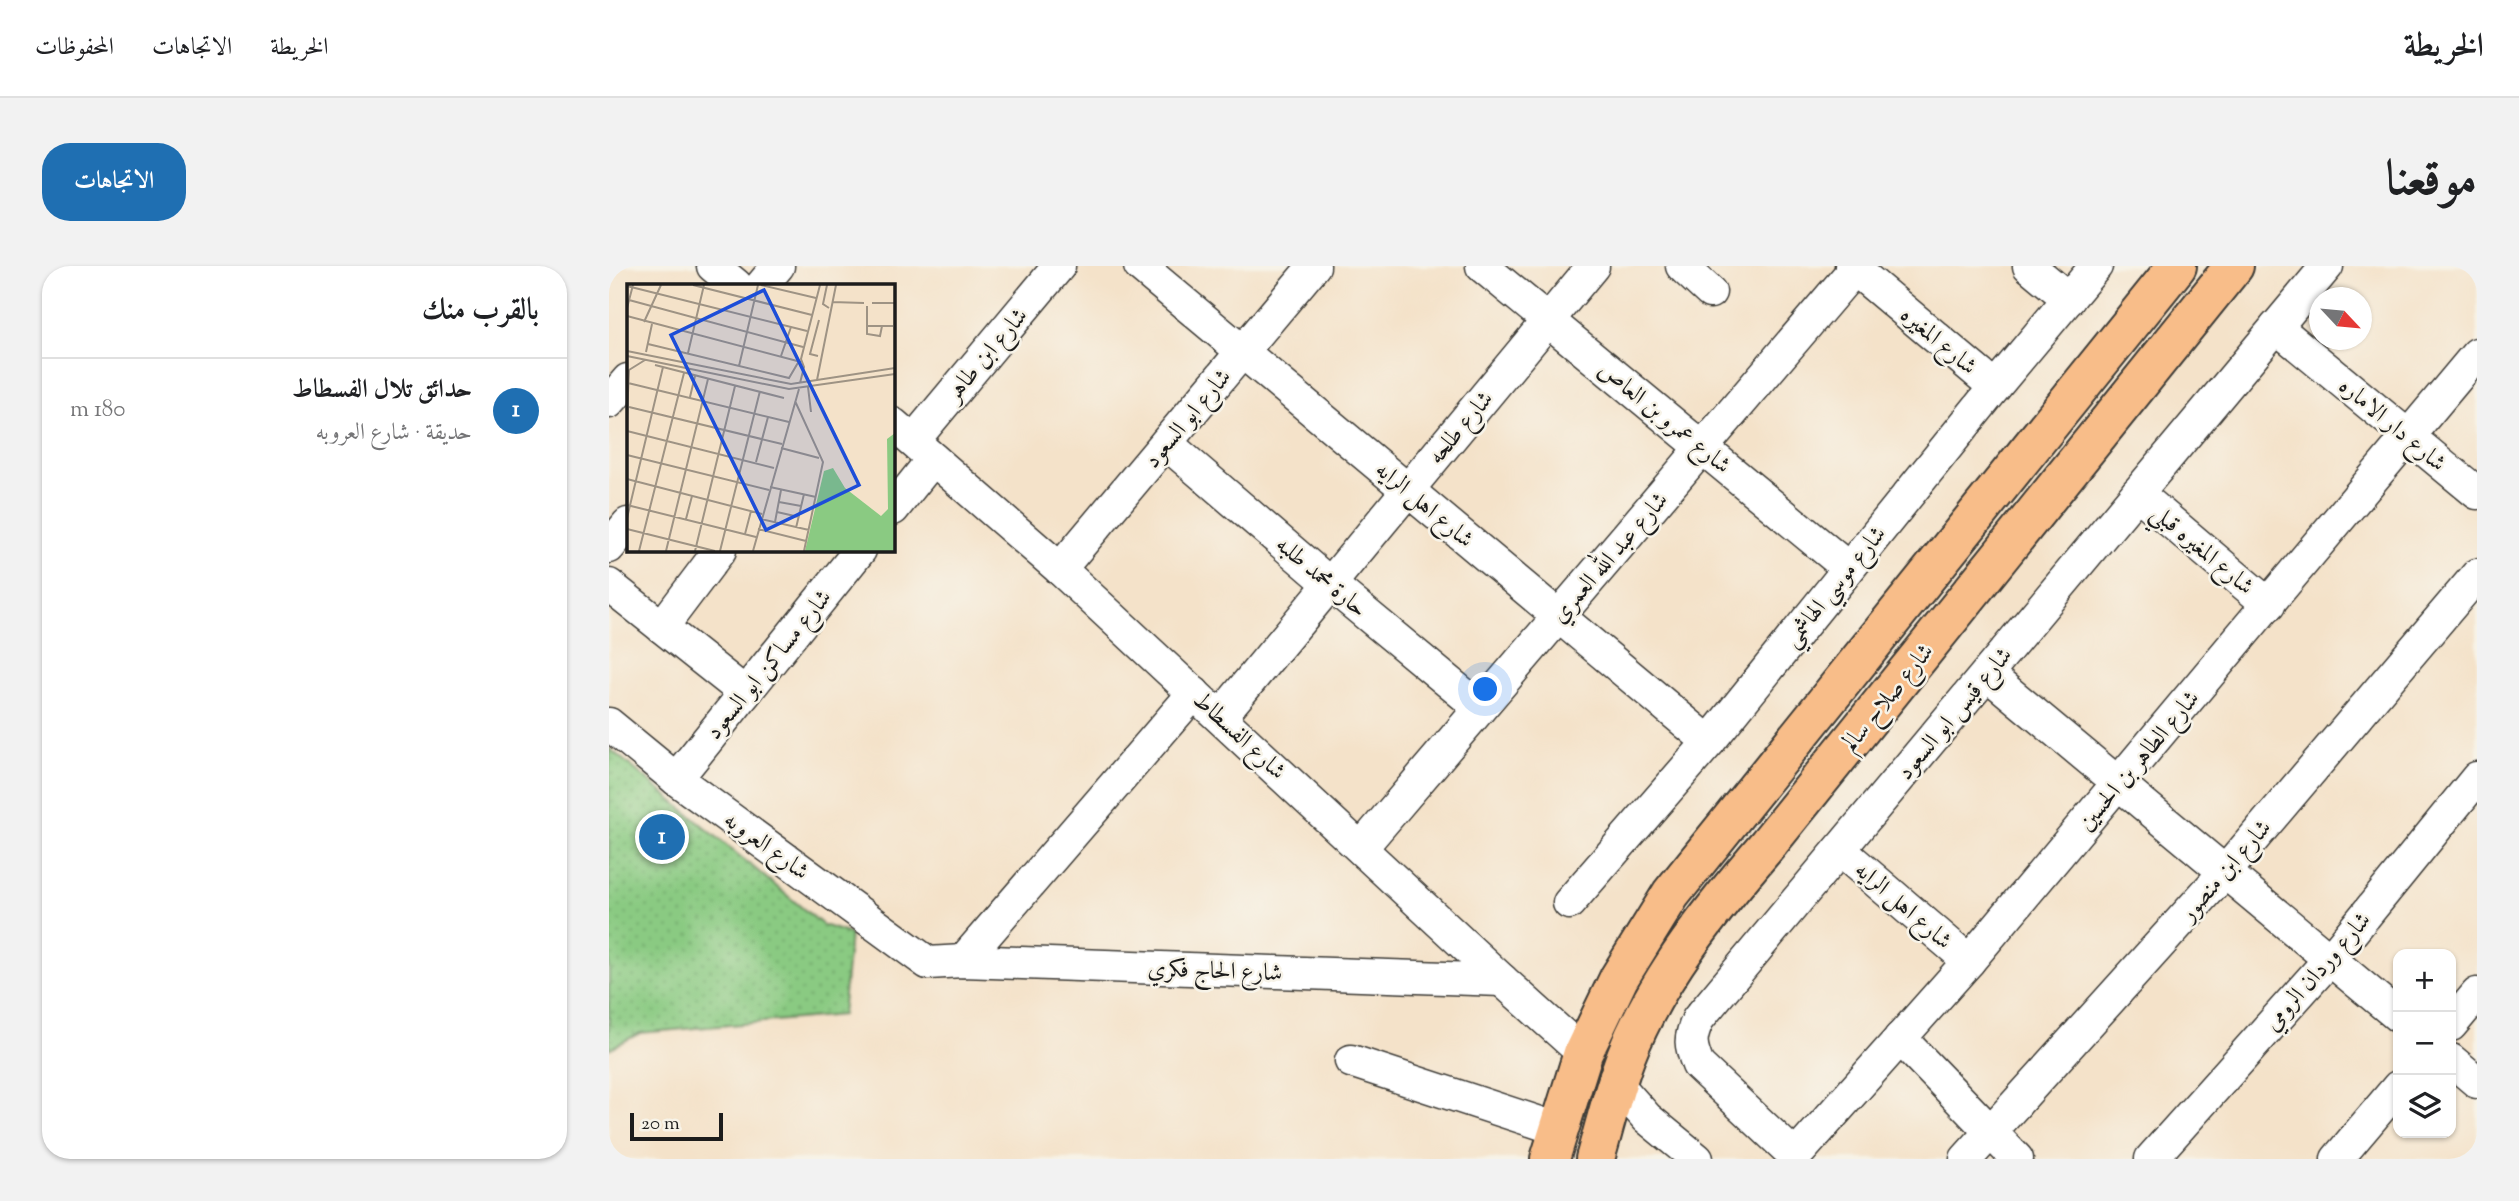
<!DOCTYPE html>
<html lang="ar">
<head>
<meta charset="utf-8">
<style>
  :root { --surface:#fff; --page:#f2f2f2; --text:#202124; --muted:#757577; --line:#e0e0e0; --accent:#1f6fb2 }
  body { margin:0; font-family:"Sorts Mill Goudy",Amiri,serif; background:var(--page); color:var(--text); direction:rtl }
  .controls { position:absolute; right:21px; bottom:21px; display:grid; overflow:hidden; border-radius:14px; box-shadow:0 2px 5px #0004 }
  .controls button { width:63px; height:63px; display:grid; place-items:center; padding:0; border:0; border-bottom:2px solid var(--line); background:var(--surface); color:var(--text); font:35px sans-serif }
  .compass { position:absolute; left:1700px; top:21px; width:63px; height:63px; border-radius:50%; background:var(--surface); box-shadow:0 2px 5px #0004; rotate:116deg }
  .scale { position:absolute; left:21px; bottom:18px; width:93px; box-sizing:border-box; padding-left:7px; border:4px solid #1c1c1c; border-top:0; font-size:19px; line-height:24px; white-space:nowrap; color:#1c1c1c; -webkit-text-stroke:5px #f7f3e8; paint-order:stroke }
  .you { position:absolute; left:877px; top:424px; width:24px; height:24px; margin:-18px; border:5px solid #fff; border-radius:50%; background:#1a73e8; box-shadow:0 0 0 10px #1a73e833 }
  .badge { display:grid; place-items:center; width:46px; height:46px; border-radius:50%; background:var(--accent); color:#fff; font-size:23px; font-weight:700 }
  .pin { position:absolute; translate:-50% -50%; border:4px solid #fff; box-shadow:0 2px 7px #0006 }
  .list { margin:0; padding:0; list-style:none }
  h2 { display:flex; justify-content:space-between; align-items:center; height:91px; margin:0; padding:0 28px; font-size:30px }
  h2 small { font-size:23px; font-weight:400; color:var(--muted) }
  .list li { display:grid; grid-template-columns:46px 1fr auto; gap:21px; align-items:center; box-sizing:border-box; height:105px; padding:0 28px; border-top:2px solid var(--line) }
  .list b { display:block; font-size:26px; white-space:nowrap }
  .list p { margin:0; font-size:23px; white-space:nowrap; color:var(--muted) }
  .list em { font-size:23px; font-style:normal; color:var(--muted) }
  .icon { flex:none; width:38px; height:38px; fill:none; stroke:currentColor; stroke-width:2; stroke-linecap:round; stroke-linejoin:round }
  .map { position:relative; flex:none; width:1868px; height:893px; overflow:hidden; direction:ltr; border-radius:28px }
  header { display:flex; align-items:center; gap:42px; box-sizing:border-box; height:98px; padding:0 35px; background:var(--surface); border-bottom:2px solid var(--line) }
  header strong { font-size:33px }
  nav { display:flex; gap:38px; margin-inline-start:auto; font-size:24px }
  .intro { display:flex; align-items:center; justify-content:space-between; box-sizing:border-box; height:168px; padding:0 42px }
  h1 { margin:0; font-size:49px }
  .button { padding:18px 32px; border-radius:28px; background:var(--accent); color:#fff; font-size:24px; font-weight:700 }
  main { display:flex; gap:42px; padding:0 42px }
  aside { flex:1; background:var(--surface); border-radius:28px; box-shadow:0 2px 5px #0004 }
  .map>svg:first-child { display:block }
  .grass { fill:url(#grass-dots); stroke:#53734f; stroke-width:2 }
  .lines { fill:none; stroke-linecap:round; stroke-linejoin:round }
  .minor-casing { stroke:#3c3a36; stroke-width:35 }
  .highway-casing { stroke:#3c3a36; stroke-width:42 }
  .minor { stroke:#fff; stroke-width:32 }
  .highway { stroke:#f8bd89; stroke-width:38 }
  .labels { text-anchor:middle; stroke-width:5; stroke-linejoin:round; paint-order:stroke }
  .street-label { font-size:24px; fill:#1c1c1c; stroke:#f7f3e8 }
  .inset-road { fill:none; stroke:#9e9384; stroke-width:2 }
  .view { fill:#1d4ed8; fill-opacity:0.15; stroke:#1d4ed8; stroke-width:3.5 }
  .inset-edge { fill:none; stroke:#1c1c1c; stroke-width:3.5 }
</style>
</head>
<body>
<header>
<strong>الخريطة</strong>
<nav><a>الخريطة</a><a>الاتجاهات</a><a>المحفوظات</a></nav>
</header>
<div class="intro"><h1>موقعنا</h1><a class="button">الاتجاهات</a></div>
<main>
<div class="map">
<svg width="1868" height="893" viewBox="0 0 1868 893">
  <defs>
    <pattern id="grass-dots" width="8" height="8" patternUnits="userSpaceOnUse" patternTransform="scale(1.75)"><rect width="8" height="8" fill="#8aca82"/><path d="M2 2h.1M6 6h.1" fill="none" stroke="#76ad70" stroke-width="1.8" stroke-linecap="round"/></pattern>
  </defs>
  <rect width="100%" height="100%" fill="#f7f3e8"/>
  <filter id="ink" filterUnits="userSpaceOnUse"><feTurbulence type="fractalNoise" baseFrequency=".0143" numOctaves="2"/><feDisplacementMap in="SourceGraphic" scale="14" xChannelSelector="R" yChannelSelector="G"/><feConvolveMatrix kernelMatrix="1 2 1 2 8 2 1 2 1" color-interpolation-filters="sRGB"/></filter>
  <filter id="wash" filterUnits="userSpaceOnUse"><feTurbulence type="fractalNoise" baseFrequency=".00686" numOctaves="4" result="noise"/><feDisplacementMap in="SourceGraphic" scale="28" xChannelSelector="R" yChannelSelector="G"/><feGaussianBlur stdDeviation="1.57" result="paint"/><feColorMatrix in="noise" values="0 0 0 0 0 0 0 0 0 0 0 0 0 0 0 0 0 1.4 0 .05"/><feComposite in="paint" operator="in"/></filter>
  <g filter="url(#wash)">
    <rect width="100%" height="100%" fill="#f4e2c9"/>
    <!-- grass -->
    <polygon class="grass" points="0,482 214,659 241,668 233,749 31,767 0,783"/>
  </g>
  <g filter="url(#ink)">
    <g class="lines">
      <!-- minor casing -->
      <g class="minor-casing">
        <g id="minor">
          <polyline points="104,0 127,19"/>
          <polyline points="531,0 1100,476"/>
          <polyline points="873,0 1239,302"/>
          <polyline points="1073,0 1101,26"/>
          <polyline points="1242,0 1386,121"/>
          <polyline points="1420,0 1460,33"/>
          <polyline points="153,19 169,0"/>
          <polyline points="1667,61 1868,227"/>
          <polyline points="0,136 19,114"/>
          <polyline points="284,158 451,303 893,714 974,787"/>
          <polyline points="304,175 450,0"/>
          <polyline points="557,177 721,318 871,442"/>
          <polyline points="1528,227 1660,339"/>
          <polyline points="284,243 324,193"/>
          <polyline points="0,281 19,258"/>
          <polyline points="451,303 705,0"/>
          <polyline points="0,319 136,427"/>
          <polyline points="53,361 111,284"/>
          <polyline points="1378,408 1789,750"/>
          <polyline points="611,451 984,0"/>
          <polyline points="0,458 67,513 319,697 354,695 893,714"/>
          <polyline points="67,513 251,284"/>
          <polyline points="752,582 1248,0"/>
          <polyline points="1231,584 1360,695"/>
          <polyline points="960,637 1100,476 1386,121 1487,0"/>
          <polyline points="354,695 585,427"/>
          <polyline points="1842,759 1868,728"/>
          <polyline points="1291,772 1408,893"/>
          <polyline points="1842,794 1868,816"/>
          <polyline points="742,795 949,863"/>
          <polyline points="1007,817 1038,852 1088,893"/>
          <path d="M1186,890L1089,799C1081,779 1080,773 1089,753L1718,0"/>
          <polyline points="1184,893 1360,695 1868,88"/>
          <polyline points="1357,893 1616,606 1868,309"/>
          <polyline points="1542,893 1721,693 1868,512"/>
          <polyline points="1728,893 1789,821"/>
        </g>
      </g>
      <!-- highway casing -->
      <g class="highway-casing">
        <g id="highway">
          <polyline points="941,893 974,787 1010,712 1062,628 1568,0"/>
          <path d="M986,893C996,859 1004,824 1017,790C1047,712 1105,641 1159,578L1625,0"/>
        </g>
      </g>
      <!-- minor -->
      <use href="#minor" class="minor"/>
      <!-- highway -->
      <use href="#highway" class="highway"/>
    </g>
  </g>
  <g class="labels">
    <!-- street labels -->
    <g class="street-label">
      <text transform="translate(1330 74) rotate(40)" y="8">شارع المغيره</text>
      <text transform="translate(377 88) rotate(-50)" y="8">شارع ابن طاهر</text>
      <text transform="translate(1056 151) rotate(39)" y="8">شارع عمرو بن العاص</text>
      <text transform="translate(578 152) rotate(-50)" y="8">شارع ابو السعود</text>
      <text transform="translate(1784 158) rotate(40)" y="8">شارع دار الاماره</text>
      <text transform="translate(851 161) rotate(-50)" y="8">شارع طلحه</text>
      <text transform="translate(816 238) rotate(40)" y="8">شارع اهل الرايه</text>
      <text transform="translate(1594 283) rotate(40)" y="8">شارع المغيره قبلي</text>
      <text transform="translate(1000 291) rotate(-49)" y="8">شارع عبد الله العمري</text>
      <text transform="translate(713 310) rotate(40)" y="8">حارة محمد طلبه</text>
      <text transform="translate(1225 320) rotate(-51)" y="8">شارع موسي الهاشمي</text>
      <text transform="translate(159 398) rotate(-51)" y="8">شارع مساكن ابو السعود</text>
      <text transform="translate(1278 431) rotate(-51)" y="8">شارع صلاح سالم</text>
      <text transform="translate(1345 447) rotate(-50)" y="8">شارع قيس ابو السعود</text>
      <text transform="translate(631 469) rotate(43)" y="8">شارع الفسطاط</text>
      <text transform="translate(1529 494) rotate(-50)" y="8">شارع الطاهر بن الحسين</text>
      <text transform="translate(158 579) rotate(36)" y="8">شارع العروبه</text>
      <text transform="translate(1616 604) rotate(-49)" y="8">شارع ابن منصور</text>
      <text transform="translate(1295 639) rotate(41)" y="8">شارع اهل الرايه</text>
      <text transform="translate(606 704) rotate(2)" y="8">شارع الحاج فكري</text>
      <text transform="translate(1708 705) rotate(-49)" y="8">شارع وردان الرومي</text>
    </g>
  </g>
  <!-- overview -->
  <g transform="translate(18 18)">
    <rect width="268" height="268" fill="#f4e2c9"/>
    <path d="M268,149V267H178L197,187L206,184L218,204L254,232L261,225L260,155Z" fill="#8aca82"/>
    <path class="inset-road" d="M66,1L185,31M134,1L189,14M200,1L196,20L202,24M0,2L180,47M2,16L176,63M205,18L237,19M245,19H268M240,22V50L253,52L255,42M0,24L6,1M0,32L174,78M17,38L34,1M240,42H266M21,60L162,94L172,77M0,67L164,100L268,84M19,68L25,40M61,69L77,1M0,72L162,105L268,90M154,72L164,43M191,72L183,70L192,36M28,81L157,114M112,82L131,1M190,96L209,1M1,99L162,138M173,99L177,83L174,75L193,1M181,103L184,128M63,113L68,92M168,117L196,178L177,267M2,123L155,160M0,132L2,86L18,76M0,147L147,184M154,164L192,174M0,171L142,206M129,178L141,133M0,195L135,230M143,203L189,213M152,218L174,222M0,221L129,253M150,228L172,233M0,234L36,83M59,235L65,212M134,235L182,246M148,238L154,206M169,244L177,210M0,245L88,267M131,245L179,257M118,250L124,227M12,267L57,89M39,267L81,95M68,267L108,102M93,267L133,107M126,267L172,105"/>
    <path class="view" d="M137,6L232,201L139,246L44,51Z"/>
    <rect width="268" height="268" class="inset-edge"/>
  </g>
</svg>
<div class="controls">
<button>+</button>
<button>−</button>
<button><svg class="icon" aria-label="layers" viewBox="0 0 24 24"><path d="M12 4l9 5-9 5-9-5zM3 14l9 5 9-5"/></svg></button>
</div>
<svg class="compass" viewBox="-18 -18 36 36"><path d="M0-13l5 13h-10z" fill="#e53935"/><path d="M0 13l5-13h-10z" fill="#757577"/></svg>
<div class="scale">20 m</div>
<div class="you"></div>
<div class="pin badge" style="left:53px;top:571px">1</div>
</div>
<aside>
<h2>بالقرب منك<small></small></h2>
<ul class="list">
<li><span class="badge">1</span><div><b>حدائق تلال الفسطاط</b><p>حديقة · شارع العروبه</p></div><em>180 m</em></li>
</ul>
</aside>
</main>
</body>
</html>
